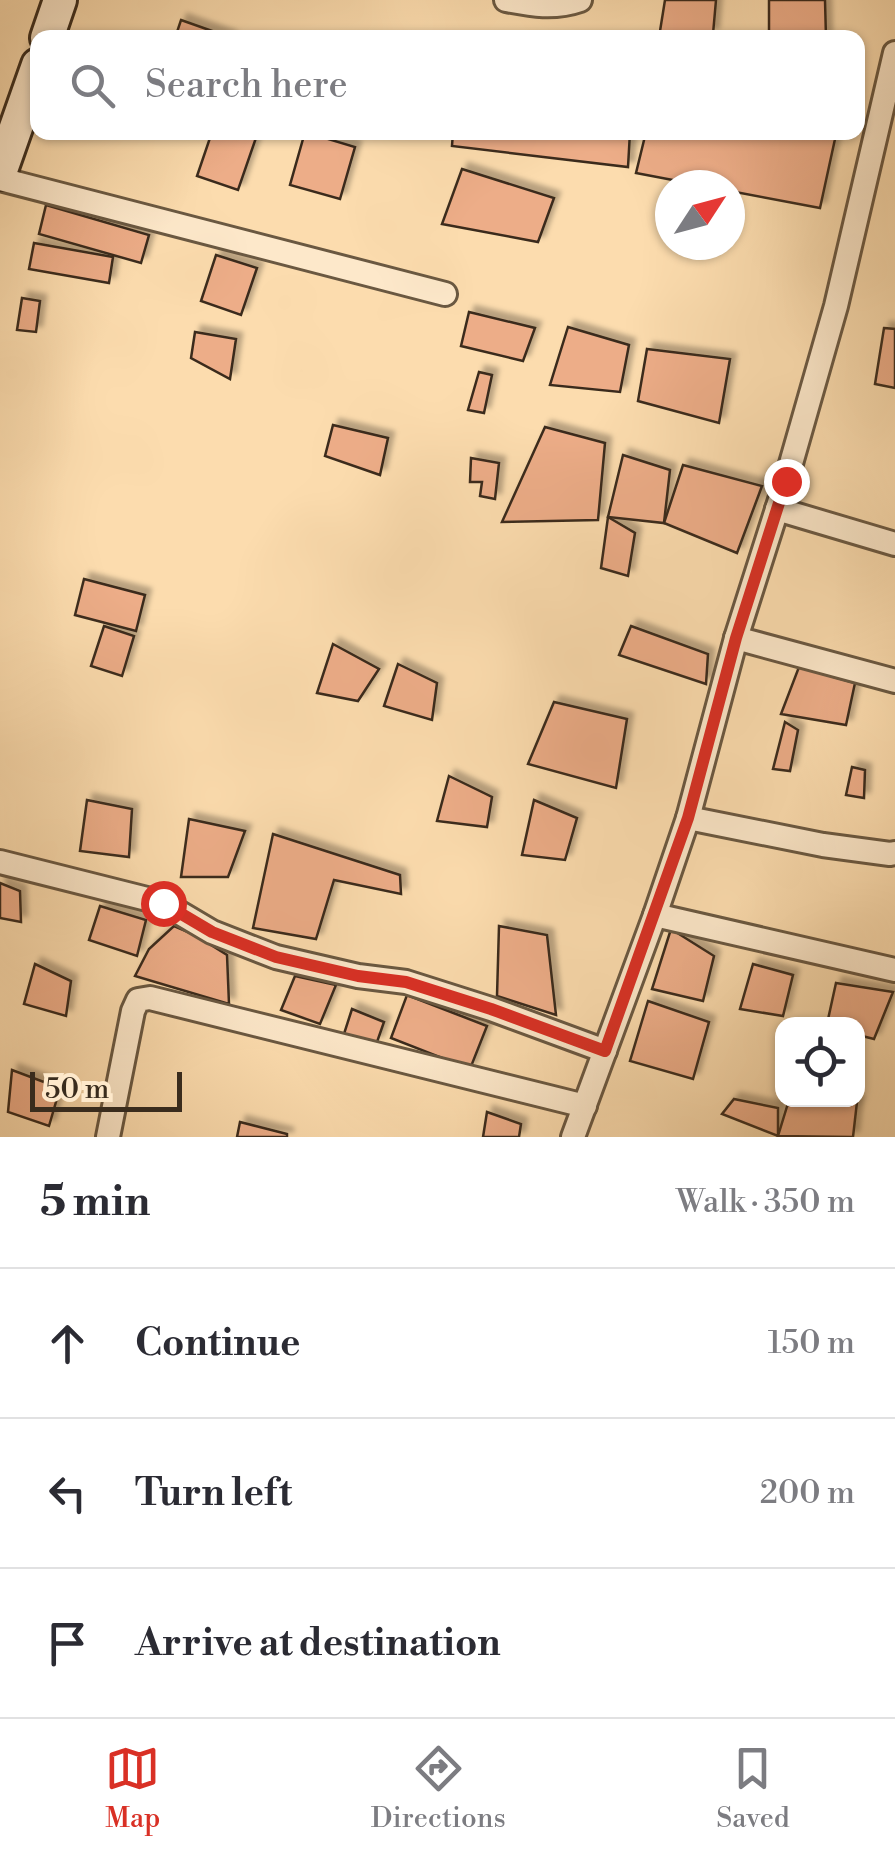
<!DOCTYPE html>
<html lang="en">
<head>
<meta charset="utf-8">
<style>
  :root { --surface:#fff; --page:#f2f2f3; --text:#2b2b33; --muted:#7c7c81; --line:#e1e1e2; --accent:#d93025 }
  body { margin:0; font-family:"Libre Bodoni",serif; background:var(--page); color:var(--text) }
  .controls { position:absolute; right:30px; bottom:30px; display:grid; overflow:hidden; border-radius:20px; box-shadow:0 2px 8px #0004 }
  .controls button { width:90px; height:90px; display:grid; place-items:center; padding:0; border:0; border-bottom:2px solid var(--line); background:var(--surface); color:var(--text); font:50px sans-serif }
  .compass { position:absolute; left:655px; top:170px; width:90px; height:90px; border-radius:50%; background:var(--surface); box-shadow:0 2px 8px #0004; rotate:54deg }
  .scale { position:absolute; left:30px; bottom:25px; width:152px; box-sizing:border-box; padding-left:10px; border:5px solid #3a2c1d; border-top:0; font-size:28px; line-height:35px; white-space:nowrap; color:#3a2c1d; -webkit-text-stroke:8px #fde8ca; paint-order:stroke }
  .stop { position:absolute; width:30px; height:30px; margin:-22px; border:8px solid #d93025; border-radius:50%; background:#fff }
  .stop.end { background:#d93025; border-color:#fff; box-shadow:0 2px 10px #0008 }
  .list { margin:0; padding:0; list-style:none }
  h2 { display:flex; justify-content:space-between; align-items:center; height:130px; margin:0; padding:0 40px; font-size:42px }
  h2 small { font-size:32px; font-weight:400; color:var(--muted) }
  .list li { display:grid; grid-template-columns:65px 1fr auto; gap:30px; align-items:center; box-sizing:border-box; height:150px; padding:0 40px; border-top:2px solid var(--line) }
  .list b { display:block; font-size:38px; white-space:nowrap }
  .list em { font-size:32px; font-style:normal; color:var(--muted) }
  .icon { flex:none; width:55px; height:55px; fill:none; stroke:currentColor; stroke-width:2; stroke-linecap:round; stroke-linejoin:round }
  .map { position:relative; flex:none; width:895px; height:1137px; overflow:hidden }
  .search { position:absolute; background:var(--surface); box-shadow:0 2px 8px #0004; left:30px; right:30px; top:30px; height:110px; display:flex; align-items:center; gap:25px; box-sizing:border-box; padding:0 35px; border-radius:20px; color:var(--muted); font-size:38px }
  .sheet { height:580px; background:var(--surface) }
  nav { display:flex; justify-content:space-around; align-items:center; box-sizing:border-box; height:140px; border-top:2px solid var(--line); background:var(--surface); font-size:28px; color:var(--muted) }
  nav a { display:grid; justify-items:center; gap:5px }
  nav .on { color:var(--accent) }
  .map>svg:first-child { display:block }
  .building { fill:#edad88; stroke:#3a2c1d; stroke-width:2.5; filter:url(#shadow) }
  .lines { fill:none; stroke-linecap:round; stroke-linejoin:round }
  .street-casing { stroke:#6a5841; stroke-width:28 }
  .secondary-casing { stroke:#3a2c1d; stroke-width:38 }
  .street { stroke:#fde8ca; stroke-width:22 }
  .secondary { stroke:#fde8ca; stroke-width:32 }
  .route { stroke:#d93025; stroke-width:12 }
</style>
</head>
<body>
<div class="map">
<svg width="895" height="1137" viewBox="0 0 895 1137">
  <defs>
    <filter id="shadow"><feDropShadow dx="6" dy="-6" stdDeviation="2.5" flood-color="#0004"/></filter>
  </defs>
  <rect width="100%" height="100%" fill="#fcdcae"/>
  <filter id="stains"><feTurbulence type="fractalNoise" baseFrequency=".002" numOctaves="4"/><feColorMatrix values="0 0 0 0 .2 0 0 0 0 .09 0 0 0 0 .02 0 0 0 .5 -.17"/></filter>
  <radialGradient id="worn" r=".72"><stop offset=".6" stop-color="#630" stop-opacity="0"/><stop offset="1" stop-color="#630" stop-opacity=".3"/></radialGradient>
  <!-- building -->
  <g class="building">
    <polygon points="665,0 716,0 713,34 660,31"/>
    <polygon points="769,0 825,0 826,38 769,38"/>
    <polygon points="181,20 232,38 180,38 176,35"/>
    <polygon points="212,132 258,132 238,190 197,176"/>
    <polygon points="305,132 355,147 340,199 290,185"/>
    <polygon points="453,132 630,132 628,167 452,146"/>
    <polygon points="646,132 788,132 835,139 820,208 730,191 730,185 699,185 636,173"/>
    <polygon points="462,169 554,198 538,242 442,224"/>
    <polygon points="46,205 149,235 141,263 39,234"/>
    <polygon points="34,243 113,257 109,283 29,269"/>
    <polygon points="216,255 257,268 241,315 201,301"/>
    <polygon points="22,298 40,301 36,332 17,330"/>
    <polygon points="469,312 535,328 523,361 461,346"/>
    <polygon points="568,327 629,345 620,392 550,385"/>
    <polygon points="884,328 895,329 895,388 875,384"/>
    <polygon points="195,332 236,339 230,379 191,358"/>
    <polygon points="647,349 730,359 719,423 638,401"/>
    <polygon points="479,372 492,375 484,413 468,410"/>
    <polygon points="333,425 388,438 380,475 325,456"/>
    <polygon points="545,427 605,443 598,520 502,522"/>
    <polygon points="623,455 670,470 664,523 608,517"/>
    <polygon points="471,458 499,463 495,499 480,496 482,482 470,482"/>
    <polygon points="683,465 762,486 737,553 664,523"/>
    <polygon points="608,517 635,533 628,576 601,568"/>
    <polygon points="84,579 145,595 136,631 75,615"/>
    <polygon points="104,626 134,636 122,676 91,666"/>
    <polygon points="631,626 708,654 706,684 619,655"/>
    <polygon points="333,644 379,669 358,701 317,693"/>
    <polygon points="398,664 437,683 432,720 384,706"/>
    <polygon points="799,667 855,683 846,725 781,714"/>
    <polygon points="554,702 627,719 616,788 528,764"/>
    <polygon points="785,722 798,730 790,771 773,769"/>
    <polygon points="852,767 865,770 864,798 846,795"/>
    <polygon points="449,776 492,797 487,827 437,821"/>
    <polygon points="87,800 132,809 129,857 80,851"/>
    <polygon points="534,800 577,818 565,860 522,855"/>
    <polygon points="189,819 245,831 228,877 181,877"/>
    <polygon points="273,834 400,875 401,894 334,880 316,939 253,928"/>
    <polygon points="0,883 20,891 21,922 0,918"/>
    <polygon points="100,906 146,920 137,956 89,940"/>
    <polygon points="174,926 195,935 227,955 229,1004 135,976 149,949"/>
    <polygon points="499,926 547,935 556,1015 497,996"/>
    <polygon points="671,929 714,956 703,1001 652,989"/>
    <polygon points="35,964 71,981 66,1016 24,1004"/>
    <polygon points="753,964 793,975 783,1016 740,1009"/>
    <polygon points="295,976 336,985 320,1024 281,1010"/>
    <polygon points="836,983 893,992 874,1039 858,1035 858,1024 827,1024"/>
    <polygon points="407,995 487,1026 470,1069 391,1038"/>
    <polygon points="648,1001 709,1022 693,1079 630,1061"/>
    <polygon points="352,1009 384,1022 377,1042 343,1037"/>
    <polygon points="12,1070 60,1088 49,1126 8,1112"/>
    <polygon points="734,1099 778,1108 778,1136 722,1114"/>
    <polygon points="789,1100 848,1100 857,1102 853,1137 778,1136"/>
    <polygon points="487,1112 521,1124 519,1137 483,1137"/>
    <polygon points="240,1122 287,1134 287,1137 237,1137"/>
  </g>
  <g class="lines">
    <!-- street casing -->
    <g class="street-casing">
      <g id="street">
        <path d="M506,0C532,5 554,9 580,0"/>
        <polyline points="0,179 445,294"/>
        <polyline points="777,509 895,544"/>
        <polyline points="736,638 895,681"/>
        <polyline points="688,818 823,845 890,854 895,853"/>
        <polyline points="0,862 163,903 212,932 276,957 358,976 406,982 491,1009 605,1051"/>
        <polyline points="655,915 895,970"/>
        <polyline points="108,1137 133,1011 138,1000 150,998 585,1106"/>
        <polyline points="573,1137 655,915 688,818 736,638 786,481 836,306 895,53"/>
      </g>
    </g>
    <!-- secondary casing -->
    <g class="secondary-casing">
      <g id="secondary">
        <polyline points="47,38 60,0"/>
        <polyline points="0,173 38,65"/>
      </g>
    </g>
    <!-- street -->
    <use href="#street" class="street"/>
    <!-- secondary -->
    <use href="#secondary" class="secondary"/>
  </g>
  <g class="lines">
    <!-- route -->
    <polyline class="route" points="163,903 212,932 276,957 358,976 406,982 491,1009 605,1051 688,818 736,638 786,481"/>
  </g>
  <rect width="100%" height="100%" filter="url(#stains)"/>
  <rect width="100%" height="100%" fill="url(#worn)"/>
</svg>
<div class="controls">
<button><svg class="icon" aria-label="locate" viewBox="0 0 24 24"><circle cx="12" cy="12" r="6"/><path d="M12 2v4M12 18v4M2 12h4M18 12h4"/></svg></button>
</div>
<svg class="compass" viewBox="-18 -18 36 36"><path d="M0-13l5 13h-10z" fill="#e53935"/><path d="M0 13l5-13h-10z" fill="#7c7c81"/></svg>
<div class="scale">50 m</div>
<div class="stop" style="left:163px;top:903px"></div>
<div class="stop end" style="left:786px;top:481px"></div>
<div class="search"><svg class="icon" aria-label="search" viewBox="0 0 24 24"><circle cx="10" cy="10" r="6"/><path d="M15 15l6 6"/></svg>Search here</div>
</div>
<section class="sheet">
<h2>5 min<small>Walk · 350 m</small></h2>
<ul class="list">
<li><svg class="icon" aria-label="ahead" viewBox="0 0 24 24"><path d="M12 20V5M6 11l6-6 6 6"/></svg><div><b>Continue</b></div><em>150 m</em></li>
<li><svg class="icon" aria-label="left" viewBox="0 0 24 24"><path d="M17 20v-9H6M10 6l-5 5 5 5"/></svg><div><b>Turn left</b></div><em>200 m</em></li>
<li><svg class="icon" aria-label="arrive" viewBox="0 0 24 24"><path d="M6 21V4h12l-3 4 3 4H6"/></svg><div><b>Arrive at destination</b></div></li>
</ul>
</section>
<nav>
<a class="on"><svg class="icon" aria-label="map" viewBox="0 0 24 24"><path d="M3 6l6-2 6 2 6-2v14l-6 2-6-2-6 2zM9 4v14M15 6v14"/></svg>Map</a>
<a><svg class="icon" aria-label="directions" viewBox="0 0 24 24"><path d="M12 3l9 9-9 9-9-9zM9 14v-3h6M13 9l2 2-2 2"/></svg>Directions</a>
<a><svg class="icon" aria-label="saved" viewBox="0 0 24 24"><path d="M7 4h10v16l-5-4-5 4z"/></svg>Saved</a>
</nav>
</body>
</html>
